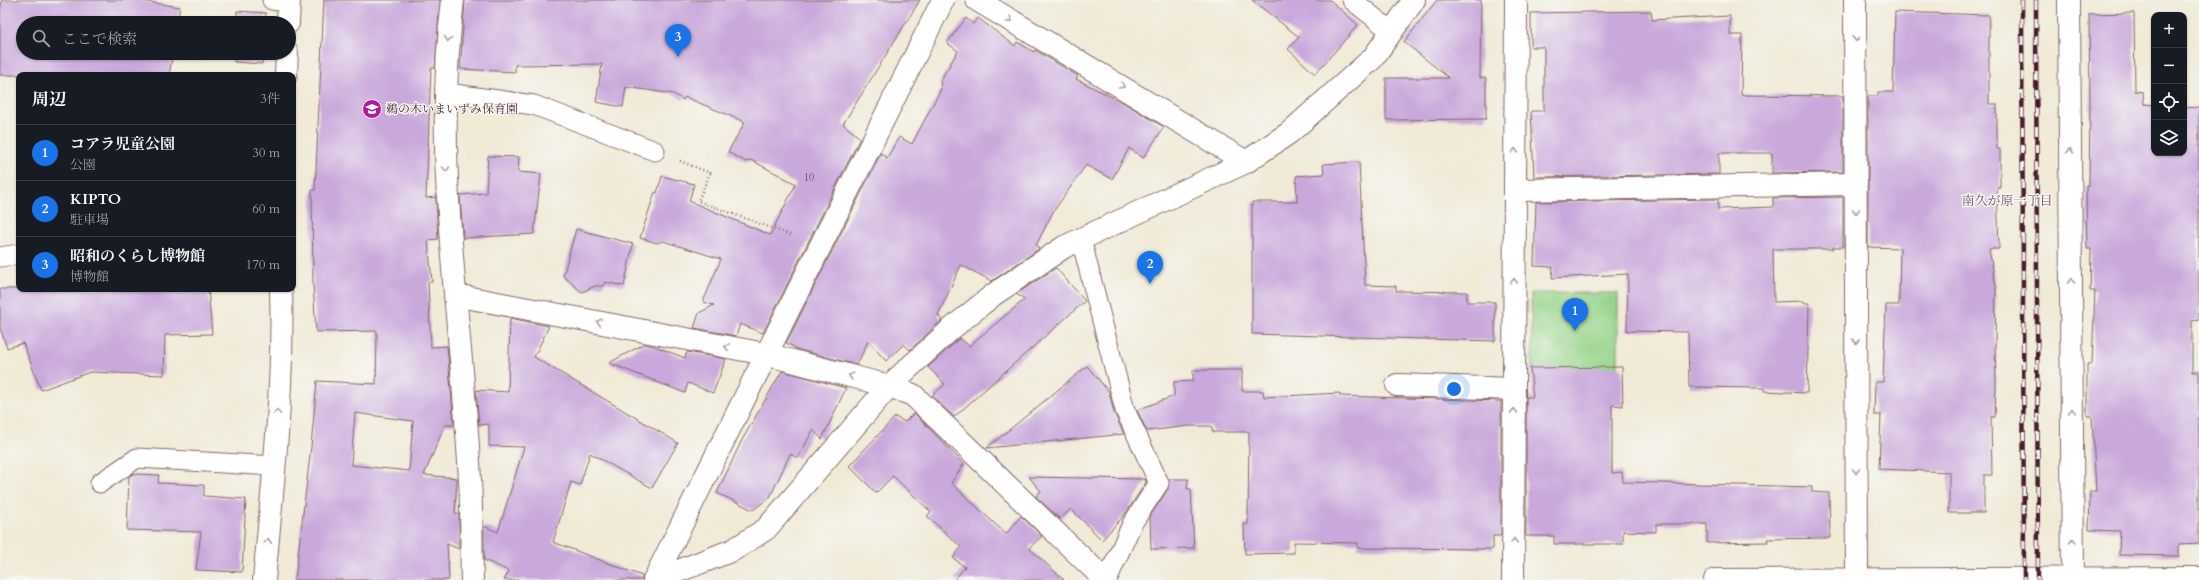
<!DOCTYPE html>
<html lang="ja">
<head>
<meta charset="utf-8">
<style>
  :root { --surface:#171b24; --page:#242831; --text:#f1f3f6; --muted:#9ea1a6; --line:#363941; --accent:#1a73e8 }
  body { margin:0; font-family:Cardo,"Noto Serif JP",serif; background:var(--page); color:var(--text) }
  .controls { position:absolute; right:12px; top:12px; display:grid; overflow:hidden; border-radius:8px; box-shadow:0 1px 3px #0004 }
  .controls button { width:36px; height:36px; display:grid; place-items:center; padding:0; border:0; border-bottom:1px solid var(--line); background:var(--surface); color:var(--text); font:20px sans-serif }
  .you { position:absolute; left:1454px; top:389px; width:14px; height:14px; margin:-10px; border:3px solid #fff; border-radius:50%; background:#1a73e8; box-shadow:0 0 0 6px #1a73e833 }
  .badge { display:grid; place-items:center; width:26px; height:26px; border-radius:50%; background:var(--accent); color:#fff; font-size:13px; font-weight:700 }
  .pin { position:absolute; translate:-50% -33px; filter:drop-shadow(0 1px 2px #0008) }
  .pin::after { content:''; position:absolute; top:21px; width:14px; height:12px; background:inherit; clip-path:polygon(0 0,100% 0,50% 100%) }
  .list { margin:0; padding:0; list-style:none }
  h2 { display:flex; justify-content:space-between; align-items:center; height:52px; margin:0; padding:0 16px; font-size:17px }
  h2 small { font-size:13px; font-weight:400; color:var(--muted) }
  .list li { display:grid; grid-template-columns:26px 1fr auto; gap:12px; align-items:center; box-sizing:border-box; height:56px; padding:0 16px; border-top:1px solid var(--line) }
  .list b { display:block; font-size:15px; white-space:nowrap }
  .list p { margin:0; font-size:13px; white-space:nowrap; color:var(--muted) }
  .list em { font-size:13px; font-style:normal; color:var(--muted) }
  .icon { flex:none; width:22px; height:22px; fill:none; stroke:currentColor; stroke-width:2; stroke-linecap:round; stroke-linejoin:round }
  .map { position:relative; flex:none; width:2199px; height:580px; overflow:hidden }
  .search { position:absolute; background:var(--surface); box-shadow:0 1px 3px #0004; left:16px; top:16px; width:280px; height:44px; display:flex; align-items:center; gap:10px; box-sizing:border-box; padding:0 14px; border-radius:22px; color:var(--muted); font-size:15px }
  .panel { position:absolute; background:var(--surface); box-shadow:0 1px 3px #0004; left:16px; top:72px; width:280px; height:220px; border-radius:8px }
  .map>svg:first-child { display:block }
  .green { fill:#96d48a; stroke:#707a5a }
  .building { fill:#c9a9dc; fill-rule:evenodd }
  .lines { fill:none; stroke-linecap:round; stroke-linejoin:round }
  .service-casing { stroke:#846667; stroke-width:21 }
  .minor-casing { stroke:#846667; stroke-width:24 }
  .path { stroke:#846667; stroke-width:2.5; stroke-dasharray:1 3; stroke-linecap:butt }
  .service { stroke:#fff; stroke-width:19 }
  .minor { stroke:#fff; stroke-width:22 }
  .rail-casing { stroke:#4a1f2b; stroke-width:4.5 }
  .rail { stroke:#f6f6f2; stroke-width:3; stroke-dasharray:9; stroke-linecap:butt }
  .oneway { stroke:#ae9aa0 }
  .labels { text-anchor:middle; stroke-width:3; stroke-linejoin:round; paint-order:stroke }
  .number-label { font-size:10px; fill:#6a4257 }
  .poi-label { font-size:12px; fill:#4a1f2b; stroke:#f6f6f2; text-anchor:start }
  .neighbourhood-label { font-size:13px; fill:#764f69; stroke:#f6f6f2 }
</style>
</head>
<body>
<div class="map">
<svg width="2199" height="580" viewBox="0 0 2199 580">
  <rect width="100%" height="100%" fill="#f6f6f2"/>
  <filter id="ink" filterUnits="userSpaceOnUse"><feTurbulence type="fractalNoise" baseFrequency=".025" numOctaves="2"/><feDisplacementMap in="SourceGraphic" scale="8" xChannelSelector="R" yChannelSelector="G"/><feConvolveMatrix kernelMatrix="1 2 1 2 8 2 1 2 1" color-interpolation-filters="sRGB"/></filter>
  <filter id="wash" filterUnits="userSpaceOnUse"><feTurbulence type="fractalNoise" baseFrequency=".012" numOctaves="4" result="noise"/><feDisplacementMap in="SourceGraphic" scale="16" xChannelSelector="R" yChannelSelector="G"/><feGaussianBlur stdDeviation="0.9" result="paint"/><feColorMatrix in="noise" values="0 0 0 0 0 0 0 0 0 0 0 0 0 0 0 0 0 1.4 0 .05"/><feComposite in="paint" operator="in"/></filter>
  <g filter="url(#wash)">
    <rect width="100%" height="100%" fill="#f0ead7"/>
    <!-- green -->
    <polygon class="green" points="1531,293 1618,293 1618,369 1532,369"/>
    <g id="blocks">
      <!-- building -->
      <g class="building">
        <polygon points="2,0 136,0 180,7 177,23 23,23 23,53 173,53 169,75 0,75 0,13"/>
        <path d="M324,0H440L435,68H431L426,198L436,197L438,239L428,240L432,282H428L431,347L447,346L454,425H445L424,475L457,478L455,513L459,515V549L447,544L449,580H295L311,447L317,381L376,384L377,331L316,332L313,284L312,190H315ZM355,413L413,421L409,471L351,465Z"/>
        <polygon points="465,0 920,0 843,124 860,138 763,333 740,324 736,336 694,328 699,313 714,305 703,302 721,259 663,241 657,243 640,238 655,192 657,193 662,176 694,184 689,201 770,235 796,184 751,160 746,162 728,152 745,122 685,97 683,100 674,94 626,87 623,107 596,102 602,64 515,65 515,72 460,69"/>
        <polygon points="1252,0 1330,0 1358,25 1315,74 1288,49 1299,37"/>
        <polygon points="1437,0 1481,0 1480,78 1486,78 1486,119 1386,120 1386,78 1449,78 1404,42"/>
        <polygon points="237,11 266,13 265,23 237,23"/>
        <polygon points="1651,11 1652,20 1730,16 1730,35 1742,35 1741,95 1843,96 1843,172 1772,173 1772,153 1719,153 1719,174 1534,177 1531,111 1544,111 1544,47 1531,47 1531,13"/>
        <polygon points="1895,12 1989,15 1989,104 1997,104 1997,149 2000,149 2000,188 1997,188 1999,249 1989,249 1996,287 1995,341 1996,385 1995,417 1991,417 1992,475 1984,475 1984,513 1949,513 1949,472 1879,469 1881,415 1874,415 1875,382 1883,382 1886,305 1899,305 1900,248 1868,247 1868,96 1878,96 1878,92 1893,92"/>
        <polygon points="2134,13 2135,91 2143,92 2144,104 2154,105 2154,153 2184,153 2184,107 2199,108 2199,320 2192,321 2192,372 2199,372 2199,543 2179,544 2179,556 2119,555 2120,531 2089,530 2090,491 2096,491 2092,416 2087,416 2087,364 2092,364 2095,291 2090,291 2091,249 2087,249 2086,186 2089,186 2090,103 2089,14"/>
        <polygon points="966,18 973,24 978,18 1015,46 1017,42 1034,52 1035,50 1078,76 1076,79 1124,103 1164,127 1143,158 1129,148 1112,179 1086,165 1053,212 1036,245 1039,249 992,281 961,265 938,315 942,320 910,350 904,344 886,361 868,341 857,365 796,349 796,348 786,343 881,153 887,158 899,137 912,144 941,89 940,81 958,51 947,43"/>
        <polygon points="234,53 263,53 262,64 234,62"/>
        <polygon points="488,156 519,157 518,172 541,174 534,234 463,238 460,195 486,193"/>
        <polygon points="1359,162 1365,285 1396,286 1396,291 1467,292 1467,302 1495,302 1495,341 1252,334 1252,202 1297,202 1296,176 1324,174 1323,164"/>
        <polygon points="1843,197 1843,247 1833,247 1833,249 1773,249 1774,302 1804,301 1804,303 1809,303 1807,393 1764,391 1764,388 1689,387 1688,332 1627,331 1628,274 1552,278 1553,267 1534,266 1536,202 1718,199 1718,209 1773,207 1773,198"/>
        <polygon points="576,229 633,244 624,286 605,282 603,286 595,286 582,292 563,276"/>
        <polygon points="1056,268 1085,301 954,417 932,396 945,384 928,367 960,338 969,346 1025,299 1016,294"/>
        <polygon points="0,289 208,289 212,334 165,335 164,375 90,372 41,390 23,343 7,348 0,328"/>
        <polygon points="510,318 549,326 534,357 678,443 652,488 590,453 580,485 571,482 553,542 642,576 642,580 504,580 509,571 484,560 484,526 498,532 524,447 489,446 489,424 479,425 476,390 508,392"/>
        <polygon points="644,344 654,346 685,358 687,352 726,359 713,393 688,383 685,393 609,363"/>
        <polygon points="1087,366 1109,392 1114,413 1124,434 987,448"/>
        <polygon points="1622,367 1623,406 1612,405 1612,473 1622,472 1623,482 1812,487 1812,492 1829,493 1830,538 1767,539 1768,542 1707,543 1707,524 1656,524 1656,532 1623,531 1623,544 1554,544 1554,536 1526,536 1526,397 1533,397 1530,368"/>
        <polygon points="1193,370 1242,370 1242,391 1263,391 1264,397 1340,393 1340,396 1501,401 1501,536 1493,536 1493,549 1358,548 1358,543 1294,542 1294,553 1245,554 1244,524 1248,524 1249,432 1213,432 1211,426 1189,426 1147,431 1137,410 1174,396 1174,382 1193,381"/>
        <polygon points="782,371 846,388 822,439 813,430 798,458 790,454 770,497 753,510 717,493 742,440"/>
        <polygon points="914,413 964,464 951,483 1006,534 1021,516 1042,536 1029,548 1064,580 954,580 965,567 953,558 961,547 927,516 931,512 893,476 876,493 849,466 895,417 905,422"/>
        <polygon points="133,474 159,475 158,483 204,485 204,496 246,499 242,572 196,570 201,532 127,530 129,477"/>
        <polygon points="1029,477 1145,479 1146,482 1126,513 1102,540 1071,509 1060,519 1036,497 1041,491"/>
        <polygon points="1169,479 1188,479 1187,489 1191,489 1194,548 1151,549 1150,516 1168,489"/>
      </g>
    </g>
  </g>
  <g filter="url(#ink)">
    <use href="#blocks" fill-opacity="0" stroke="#846667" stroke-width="1"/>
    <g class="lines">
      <!-- service casing -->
      <g class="service-casing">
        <g id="service">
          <polyline points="272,0 289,2"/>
          <polyline points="1352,0 1392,32"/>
          <polyline points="447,93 534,105 655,151"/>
          <polyline points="1081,239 1125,410 1159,483 1132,524 1107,580"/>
          <polyline points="0,257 19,254"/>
          <polyline points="100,483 137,458 275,466"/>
        </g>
      </g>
      <!-- minor casing -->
      <g class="minor-casing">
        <g id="minor">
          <path d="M453,0C432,160 462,320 470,480C472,513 471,547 472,580"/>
          <polyline points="977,0 1246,162"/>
          <polyline points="1855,0 1857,580"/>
          <polyline points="2069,0 2073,580"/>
          <polyline points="288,23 289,0"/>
          <polyline points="286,75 287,53"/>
          <polyline points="1515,190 1856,184"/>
          <polyline points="455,295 765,354 889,386 913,395 1105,580"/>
          <polyline points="1397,385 1514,389"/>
          <path d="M264,580C273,484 284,386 281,289"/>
          <polyline points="654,580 943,0"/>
          <polyline points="655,580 733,550 766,529 889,386 950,330 993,295 1064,247 1246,162 1289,133 1373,58 1414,0"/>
          <polyline points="1513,580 1516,0"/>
          <polyline points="1715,580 2199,578"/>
        </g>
      </g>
      <!-- path -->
      <polyline class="path" points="680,161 710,173 698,201 793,236"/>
      <!-- service -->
      <use href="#service" class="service"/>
      <!-- minor -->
      <use href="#minor" class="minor"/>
      <!-- rail casing -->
      <g class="rail-casing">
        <g id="rail">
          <polyline points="2022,0 2024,580"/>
          <polyline points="2036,0 2038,580"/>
        </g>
      </g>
      <!-- rail -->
      <use href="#rail" class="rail"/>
    </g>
    <!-- one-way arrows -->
    <defs><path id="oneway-chevron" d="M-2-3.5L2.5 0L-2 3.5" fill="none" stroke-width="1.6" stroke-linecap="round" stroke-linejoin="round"/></defs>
    <g class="oneway">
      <use href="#oneway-chevron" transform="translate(1010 20) rotate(31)"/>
      <use href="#oneway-chevron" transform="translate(448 39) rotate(98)"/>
      <use href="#oneway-chevron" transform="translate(1856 39) rotate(90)"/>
      <use href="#oneway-chevron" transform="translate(1122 86) rotate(31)"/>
      <use href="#oneway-chevron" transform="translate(1515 151) rotate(-90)"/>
      <use href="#oneway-chevron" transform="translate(2070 151) rotate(-90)"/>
      <use href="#oneway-chevron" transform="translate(446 169) rotate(90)"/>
      <use href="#oneway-chevron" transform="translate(1856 211) rotate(90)"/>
      <use href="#oneway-chevron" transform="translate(1514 281) rotate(-90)"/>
      <use href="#oneway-chevron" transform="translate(2071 281) rotate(-90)"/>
      <use href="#oneway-chevron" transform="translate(599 322) rotate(-168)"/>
      <use href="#oneway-chevron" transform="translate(1856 341) rotate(90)"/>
      <use href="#oneway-chevron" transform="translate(727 347) rotate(-170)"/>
      <use href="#oneway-chevron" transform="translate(851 376) rotate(-165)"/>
      <use href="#oneway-chevron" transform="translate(1514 411) rotate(-90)"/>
      <use href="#oneway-chevron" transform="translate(2072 411) rotate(-90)"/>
      <use href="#oneway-chevron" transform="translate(277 412) rotate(-87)"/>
      <use href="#oneway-chevron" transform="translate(1856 471) rotate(90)"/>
      <use href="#oneway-chevron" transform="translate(268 541) rotate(-85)"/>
      <use href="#oneway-chevron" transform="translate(1514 541) rotate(-90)"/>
      <use href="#oneway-chevron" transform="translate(2073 541) rotate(-90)"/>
    </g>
  </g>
  <!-- icons -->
  <defs>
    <g id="school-disc" transform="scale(1)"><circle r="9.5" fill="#b5179e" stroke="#f6f6f2"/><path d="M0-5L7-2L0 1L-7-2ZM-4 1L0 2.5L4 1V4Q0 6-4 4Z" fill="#fff"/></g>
  </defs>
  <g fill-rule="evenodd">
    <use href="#school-disc" x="372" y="109"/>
  </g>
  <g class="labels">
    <!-- number labels -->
    <g class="number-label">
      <text x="809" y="181">10</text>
    </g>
    <!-- poi labels -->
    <g class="poi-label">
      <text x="386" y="113">鵜の木いまいずみ保育園</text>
    </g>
    <!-- neighbourhood labels -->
    <g class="neighbourhood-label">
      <text x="2007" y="205">南久が原一丁目</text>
    </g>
  </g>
</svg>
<div class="controls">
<button>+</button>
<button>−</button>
<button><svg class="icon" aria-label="locate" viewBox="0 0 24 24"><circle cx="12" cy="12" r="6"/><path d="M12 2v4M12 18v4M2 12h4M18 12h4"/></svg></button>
<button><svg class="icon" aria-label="layers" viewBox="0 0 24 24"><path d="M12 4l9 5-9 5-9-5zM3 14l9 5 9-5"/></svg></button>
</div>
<div class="you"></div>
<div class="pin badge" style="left:1575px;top:331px">1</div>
<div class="pin badge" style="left:1150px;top:284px">2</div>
<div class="pin badge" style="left:678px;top:57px">3</div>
<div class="search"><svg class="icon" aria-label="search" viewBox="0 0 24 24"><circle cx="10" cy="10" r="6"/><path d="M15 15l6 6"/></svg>ここで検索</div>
<section class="panel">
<h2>周辺<small>3件</small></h2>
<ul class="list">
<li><span class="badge">1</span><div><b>コアラ児童公園</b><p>公園</p></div><em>30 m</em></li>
<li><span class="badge">2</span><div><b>KIPTO</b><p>駐車場</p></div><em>60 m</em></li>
<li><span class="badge">3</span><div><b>昭和のくらし博物館</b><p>博物館</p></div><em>170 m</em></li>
</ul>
</section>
</div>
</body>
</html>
